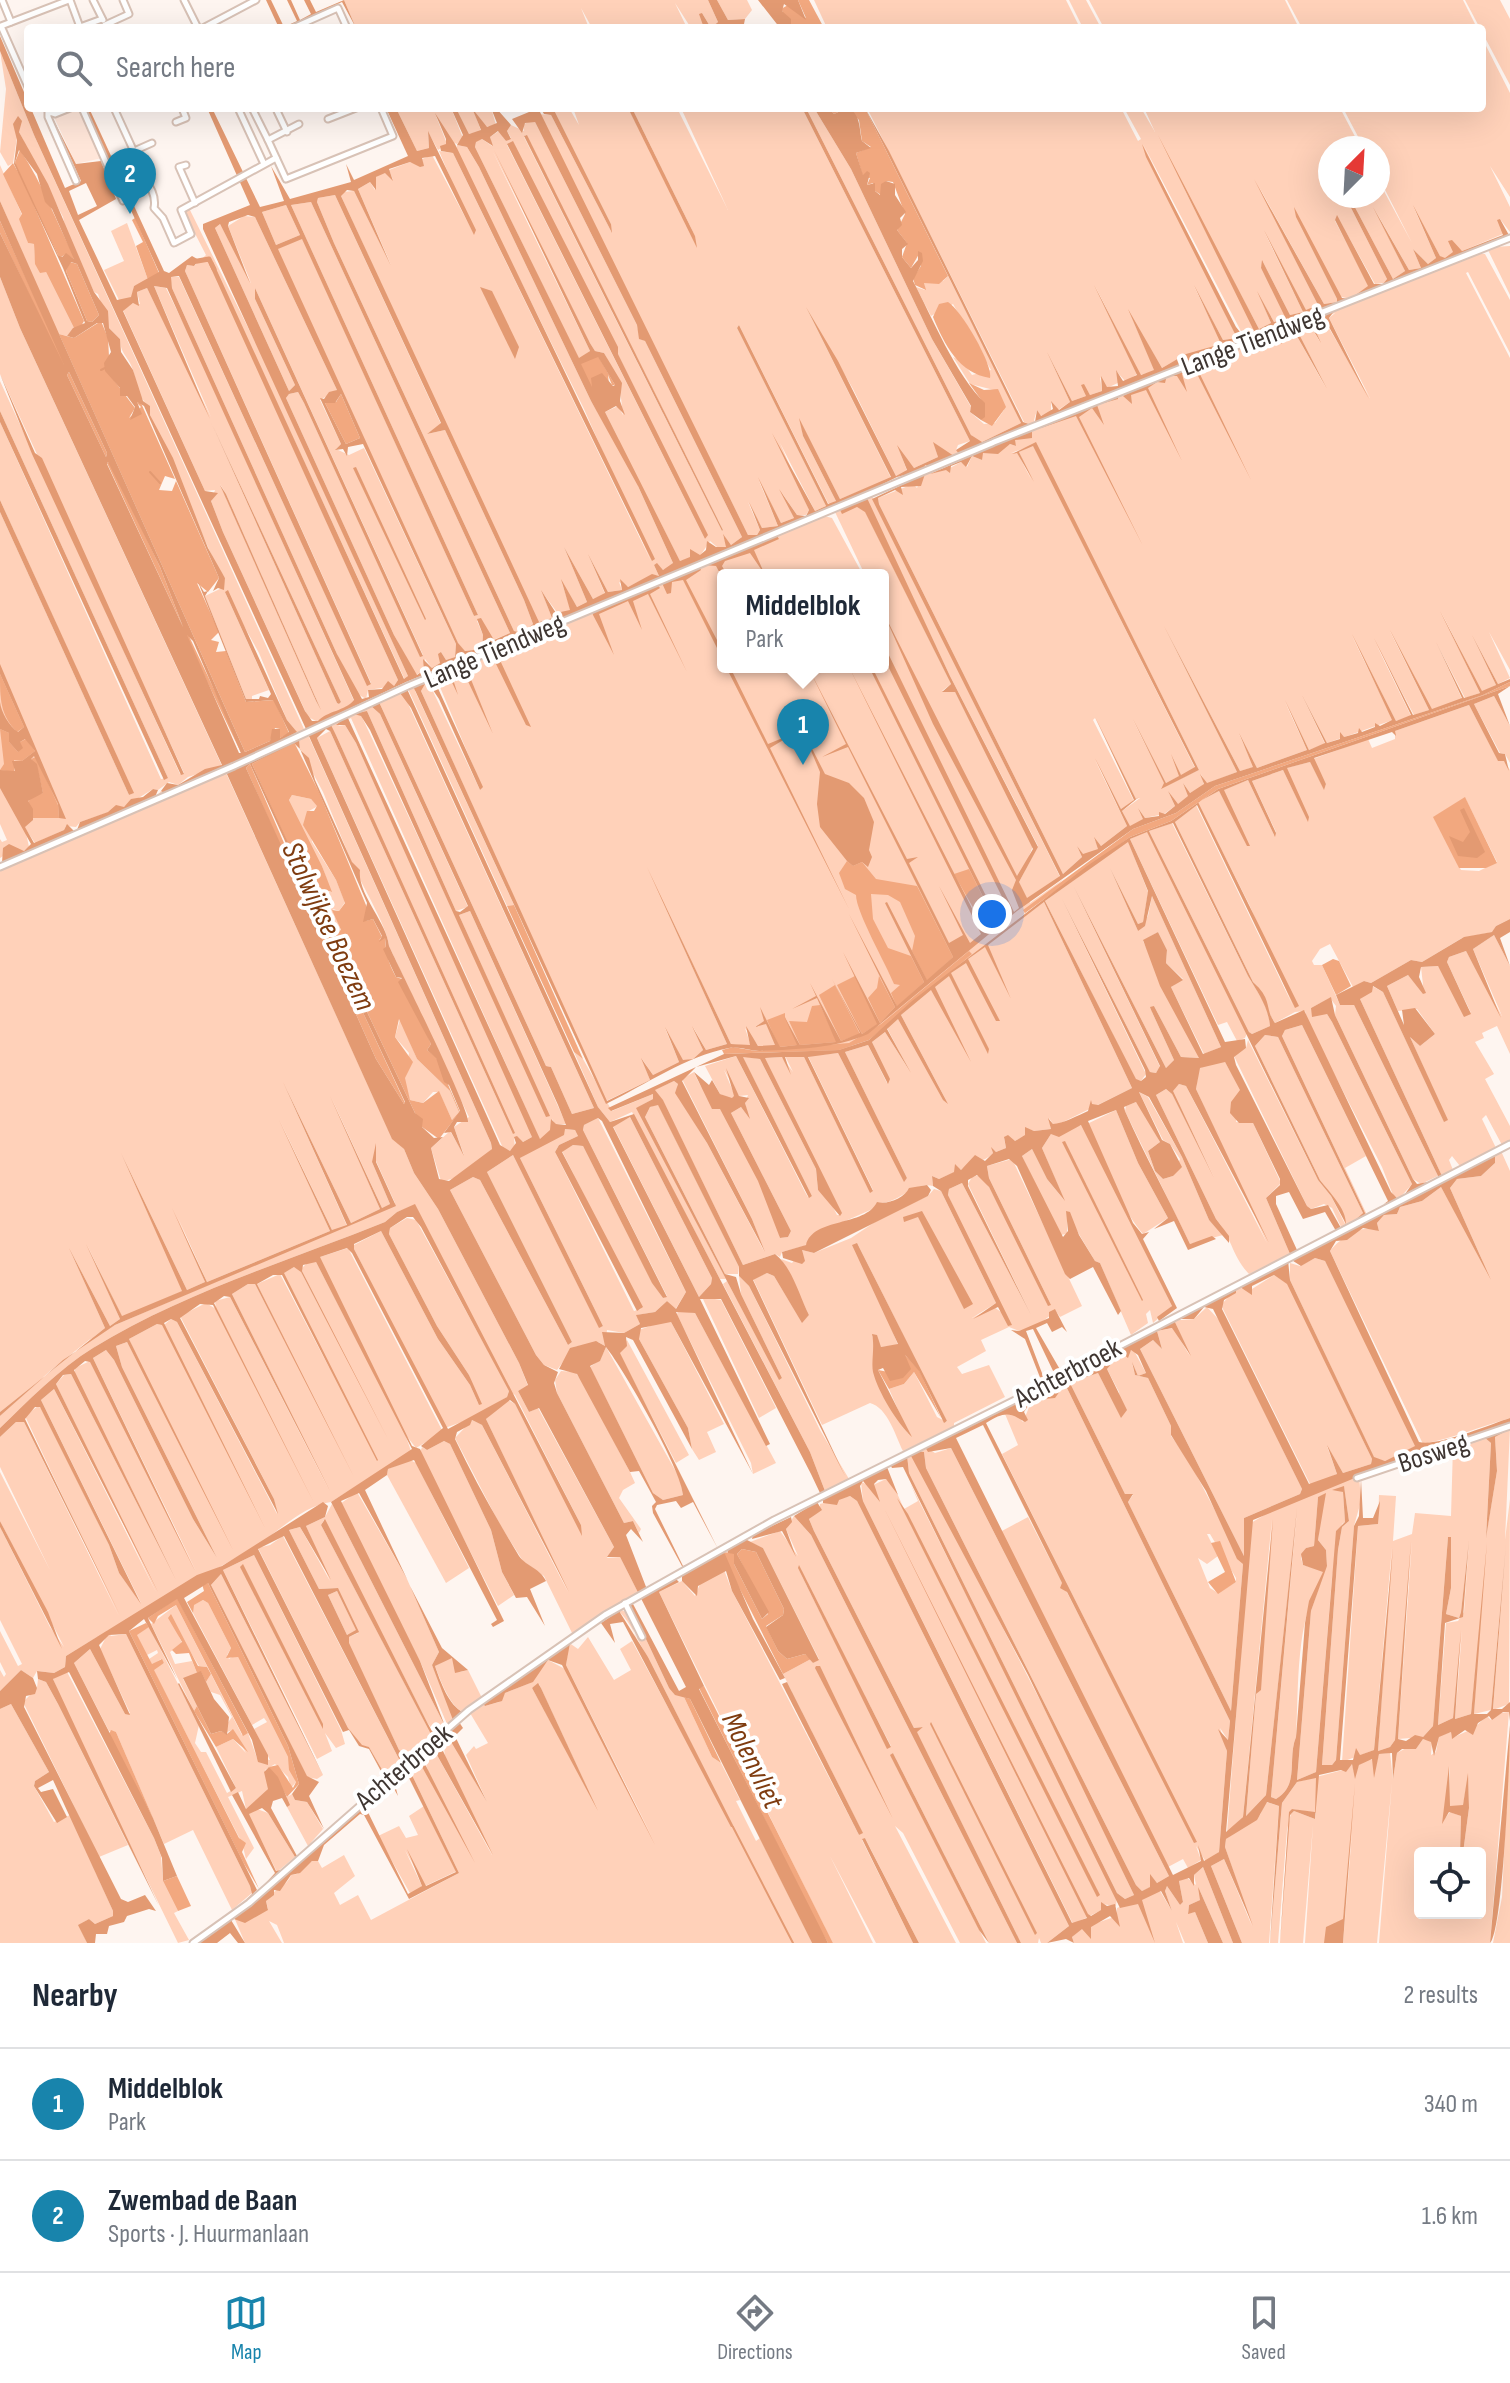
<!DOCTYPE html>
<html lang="en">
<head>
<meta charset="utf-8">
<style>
  :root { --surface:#fff; --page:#f2f2f3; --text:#1f2937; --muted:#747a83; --line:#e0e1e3; --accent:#1884ac }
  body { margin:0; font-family:"Sofia Sans Condensed",sans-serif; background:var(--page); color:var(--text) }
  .controls { position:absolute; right:24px; bottom:24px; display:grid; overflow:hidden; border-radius:8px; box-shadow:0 8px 32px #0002 }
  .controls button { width:72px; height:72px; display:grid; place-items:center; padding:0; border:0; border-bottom:2px solid var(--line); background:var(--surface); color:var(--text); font:40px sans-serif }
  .compass { position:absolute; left:1318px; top:136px; width:72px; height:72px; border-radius:50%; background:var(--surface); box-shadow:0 8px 32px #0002; rotate:24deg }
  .you { position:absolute; left:992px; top:914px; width:28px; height:28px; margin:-20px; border:6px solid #fff; border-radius:50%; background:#1a73e8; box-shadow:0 0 0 12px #1a73e833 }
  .badge { display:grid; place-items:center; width:52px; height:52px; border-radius:50%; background:var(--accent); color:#fff; font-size:26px; font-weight:700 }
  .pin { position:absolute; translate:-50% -66px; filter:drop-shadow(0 2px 4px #0008) }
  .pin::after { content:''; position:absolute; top:42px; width:28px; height:24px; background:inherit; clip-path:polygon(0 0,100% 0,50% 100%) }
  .popup { position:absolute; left:717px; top:569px; width:172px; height:104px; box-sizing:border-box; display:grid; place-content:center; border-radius:8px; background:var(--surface); filter:drop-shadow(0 2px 6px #0005); font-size:26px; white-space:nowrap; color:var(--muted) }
  .popup b { font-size:30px; color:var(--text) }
  .popup::after { content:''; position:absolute; left:50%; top:100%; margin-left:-16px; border:16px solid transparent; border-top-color:var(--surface) }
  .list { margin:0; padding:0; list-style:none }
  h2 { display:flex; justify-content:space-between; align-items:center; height:104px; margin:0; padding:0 32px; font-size:34px }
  h2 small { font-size:26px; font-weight:400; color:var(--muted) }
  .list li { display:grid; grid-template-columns:52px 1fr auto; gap:24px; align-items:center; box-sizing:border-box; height:112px; padding:0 32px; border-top:2px solid var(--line) }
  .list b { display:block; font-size:30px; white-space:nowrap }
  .list p { margin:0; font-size:26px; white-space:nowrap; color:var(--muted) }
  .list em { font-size:26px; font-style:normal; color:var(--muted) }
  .icon { flex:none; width:44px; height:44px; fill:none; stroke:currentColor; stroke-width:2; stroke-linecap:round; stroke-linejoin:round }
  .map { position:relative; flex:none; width:1510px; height:1943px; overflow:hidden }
  .search { position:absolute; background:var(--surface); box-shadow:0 8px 32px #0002; left:24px; right:24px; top:24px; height:88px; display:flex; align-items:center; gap:20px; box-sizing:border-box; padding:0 28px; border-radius:8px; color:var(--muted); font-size:30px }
  .sheet { height:328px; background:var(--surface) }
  nav { display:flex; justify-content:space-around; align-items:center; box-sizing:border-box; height:112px; border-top:2px solid var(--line); background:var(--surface); font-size:22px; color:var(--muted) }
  nav a { display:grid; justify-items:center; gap:4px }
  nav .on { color:var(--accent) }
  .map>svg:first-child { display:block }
  .built { fill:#ffe6d9 }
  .green { fill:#ffd1b9; fill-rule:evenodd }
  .forest { fill:#f2a87f; fill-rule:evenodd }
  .water { fill:#e39a72; fill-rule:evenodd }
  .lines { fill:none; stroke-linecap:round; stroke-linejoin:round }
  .stream { stroke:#e39a72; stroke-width:2 }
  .canal { stroke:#e39a72; stroke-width:5 }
  .street-casing { stroke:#d8c2b6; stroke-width:9 }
  .street { stroke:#fff; stroke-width:5 }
  .labels { text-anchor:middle; stroke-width:8; stroke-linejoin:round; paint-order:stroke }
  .street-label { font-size:28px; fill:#3f3632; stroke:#fff }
  .water-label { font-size:30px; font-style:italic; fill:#7f3c10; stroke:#fff }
</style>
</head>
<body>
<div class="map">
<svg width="1510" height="1943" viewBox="0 0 1510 1943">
  <rect width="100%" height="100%" fill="#fef5f0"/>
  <!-- built -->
  <polygon class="built" points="75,108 79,108 102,158 76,164 54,117"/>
  <!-- green -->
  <g class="green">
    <polygon points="344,0 708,0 718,22 711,28 702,13 704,28 691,28 675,3 687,28 592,28 581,8 589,28 356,28"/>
    <polygon points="717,0 747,0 752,10 745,19 728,20"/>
    <polygon points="814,0 1066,0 1080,28 827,28"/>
    <polygon points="1069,0 1086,0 1101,28 1083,28"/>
    <polygon points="1089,0 1285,0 1299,28 1104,28"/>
    <polygon points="1287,0 1463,0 1477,28 1302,28"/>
    <polygon points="1465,0 1500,0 1510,19 1510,85"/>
    <polygon points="1482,38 1510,93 1510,197 1490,166 1510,207 1510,232 1500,219 1503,234 1462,251 1449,241 1454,253 1445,259 1440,256 1414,208 1436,258 1428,264 1413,249 1421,268 1409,270 1375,210 1405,271 1393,279 1349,196 1378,196 1378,180 1412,243 1378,176 1378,148 1364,148 1343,108 1482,108"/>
    <path d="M0,51L34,135L304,729L724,550L855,498L925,465L930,467L948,453L934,443L938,457L914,468L899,449L907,471L896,476L853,389L807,309L891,478L840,499L801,423L803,436L836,501L832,505L828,503L739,325L737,328L826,506L815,511L780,443L809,510L806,515H797L782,493L794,518L781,523L759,481L778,526L762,528L748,502L760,530L757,535H748L538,114L551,115L611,231V224L555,112L558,108H569L579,125L573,108H628L695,236L632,108H677L728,210L681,108H802L970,441L958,445L956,450L981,445L1029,424L1024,422L867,108H1121L1138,141L1141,139L1124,108H1141L1155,132L1144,108H1340L1361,148H1330V196H1345L1387,279L1384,283L1375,284L1337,216L1335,221L1369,286L1350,299L1338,296L1296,217L1337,299V302L1324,304L1259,187L1318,305L1306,311L1265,233L1303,312L1290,315L1263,262L1261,268L1287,319L1274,322L1260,297L1271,323L1259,329L1180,180L1254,328L1244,337L1143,144L1237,338L1223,340L1194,286L1222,344C1204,349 1180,357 1162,368L1132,318L1155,371L1140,375L1095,286L1137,374L1126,382L1116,371L1120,382L1107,388L1100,377L1102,391L1090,395L1083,384L1086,396L1072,401L1049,356L1070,402L1058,410L1051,402V412L1040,416L1037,410L1034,420L1035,422L1165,368L1510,237V242L1494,247L1510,246V295L1488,250L1478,253L1485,254L1510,300V353L1468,272L1466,273L1510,358V670L1489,632L1510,678L1498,684L1473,637L1496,685L1482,692L1441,612L1480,693L1465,698L1437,644L1462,699L1432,710L1390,631L1429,710L1414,715L1377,646L1411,716L1396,721L1352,636L1393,720L1327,743L1303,697L1325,744L1309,750L1285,702L1307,750L1257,768L1239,734L1254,767L1240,771L1166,630L1237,772L1206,784L1201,774L1204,785L1190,793L1183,783L1189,796L1177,805L1168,791L1175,806L1164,814L1145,818L1138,808L1144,819L1130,827L1122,811L1140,798L1136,799L1095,718L1093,720L1134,801L1121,809L1095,760L1127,826L1101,846L1094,838L1099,849L1083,855L1077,846L1082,857L1063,874L879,504L878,498L913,484L917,488L920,481L916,477L872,496L1060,877L1029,899L1030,903L1065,878L1008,928L1044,902L1132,1088L1059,1124H1053L1049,1118L1051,1129L1034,1131L1025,1128L1026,1135L1015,1141L1004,1138L1006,1148L996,1152L992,1149L993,1153C983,1164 971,1160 961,1170L955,1166V1172L939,1179L932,1176L933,1186C912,1181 899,1205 877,1203L875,1208L843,1222L804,1246L782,1252L780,1257L775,1254L743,1265L663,1101L654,1090L674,1081L678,1084L676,1093L707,1143L764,1251L752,1219L682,1079L694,1072C702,1093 711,1096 723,1112C742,1139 773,1206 780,1238L788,1237L791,1231L731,1113L741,1107L748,1116L745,1103L748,1095L739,1096L724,1070L735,1096L732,1099L720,1094L705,1066L736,1056L805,1192L808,1197L812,1196L742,1056L760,1059L816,1169L818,1190L829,1199L837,1215H841L764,1058L782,1057L793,1072L785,1056L804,1057L870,1192L873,1190L808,1056L838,1053L904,1181L907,1178L845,1052L868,1045L887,1083L889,1079L872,1042L885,1032L909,1070L887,1028L898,1018L947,1102L901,1015L911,1006L845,1050L782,1055L763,1014L765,1021L756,1026L766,1023L776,1046L759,1047L745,1028L751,1046L731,1044L663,902L727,1044L706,1050L693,1027L703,1050L693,1059L683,1061L665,1028L679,1062L653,1075L642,1059L650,1080L606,1101L421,691L425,683L415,691L514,905L507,906L408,689L404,695L594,1108L572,1114L551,1067L546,1066L379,702L371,706L380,714L468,907L456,911L367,711L361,715L549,1116L459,915L470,911L566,1124H555L552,1119L551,1130L540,1140L351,718L338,726L345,725L356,743L530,1127L532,1137L523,1142L514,1138L515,1148L510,1151L503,1148L317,738L330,731L513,1134L336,735L330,725L308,735L491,1143L492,1149C480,1161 459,1181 441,1181L431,1148L450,1131L464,1155L454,1127L469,1117L467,1113L389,946C388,930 367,894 359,877V870L352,863L323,792L300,749L299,739L241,761L296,731L287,720L259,653L225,592L269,690L252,696V700L246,699L205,596L222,588L225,578L215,563L150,415V407C137,397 137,384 133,370C129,357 120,354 120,339L109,328L98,294L94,292L67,235L63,217L19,132L20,118L13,163L8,166L0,152L6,89ZM1335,313L1329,318L1370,398L1323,318L1313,325L1320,342L1310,325L1298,332L1326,388L1294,331L1280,335L1283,343L1275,336L1252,344ZM1032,434L1014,440L1016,446L1010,444L994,452L982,453V460L972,456L967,467L961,462L950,468L930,471L1012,438ZM1036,444L1199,770L1161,788L1165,784L1133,720L1166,783L1180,776L1172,756L1181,776L1195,768L1033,445L1019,452L1031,479L1017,452L1011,453ZM866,499L950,676L1038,846L1019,882L1033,846L955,692L942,691L951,684L865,511L857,507L840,510ZM835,512L865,575H883V667H723V575H863L832,518L824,516ZM437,680L482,787L480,790L429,683Z"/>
    <polygon points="396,108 451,108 463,138 457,144 452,142 436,116 447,144 438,150 428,132 429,148 417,151"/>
    <polygon points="456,108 491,108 496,125 486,127 473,109 481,131 469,134"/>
    <polygon points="806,108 814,108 851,169 932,339 971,407 970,412 984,424 995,423 1004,410 994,390 970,384 953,357 962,361 972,375 991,370 953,304 931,316 916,287 925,290 924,283 943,281 948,276 1015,409 1021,423 980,443 971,435"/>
    <path d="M529,121L535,122L637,325L640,339L645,341L742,537L731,545L723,535L727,547H717L710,541L700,556L680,561L642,487L638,486L673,563L671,567L663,570L657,564L654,565L659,576L652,575L628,587L619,582L622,590L608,592L589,556L605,594L593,599L564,547L587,602L577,607L562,583L571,611L559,615L542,592L552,618L538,622L526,599L341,196L342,192L354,191L391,265L358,189L370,182L375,190L376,177L385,172L393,180L389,170L410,162L423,165L422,159L432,155L474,234L439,151L453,153L651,561L584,409L456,150L457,145L467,147L479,167L591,401L615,442L619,440L605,412L618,406L623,415L619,381L604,353L595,351L590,343L493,152L590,351L579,359L475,147L476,141L482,139L492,146L490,137L499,131L506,141L511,138L507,131L511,125L524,131L523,125ZM526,135L723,530L722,531L524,137ZM513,142L707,535L705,539L507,145Z"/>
    <polygon points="0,165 22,215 28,243 34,244 35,259 46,272 74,328 67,336 59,334 55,327 0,201"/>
    <polygon points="335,195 441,424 427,434 445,430 524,600 533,624 523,633 514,631 507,616 334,243 317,202 318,198"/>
    <polygon points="311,202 510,633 493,640 481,619 477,621 483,635 482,649 465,651 458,644 277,249 302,238 474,616 478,615 291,205"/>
    <polygon points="286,205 300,235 276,245 262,212"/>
    <polygon points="189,208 264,360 408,676 405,680 212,262 210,264 398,680 394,686 368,690 366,699 356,693 337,654 172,288 170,277 179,277 367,685 371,683 185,271 187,265 194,266 206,255 185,214"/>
    <polygon points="244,216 255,217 337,390 320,400 341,444 336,449 349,455 364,448 456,644 455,657 446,660 441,652 440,663 432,668 425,659 424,670 416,675 394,635 286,398 289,394 298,392 304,403 420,656 423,655 255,288 255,299 295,385 289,391 215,228 220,224 251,283 228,226"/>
    <polygon points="127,223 148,280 134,286 132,297 120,302 104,270 124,261 111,231"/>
    <polygon points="0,277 20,328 222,766 188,777 178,785 169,782 158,790 153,789 124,807 80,822 76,827 66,826 64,830 35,843 25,828 29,847 24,851 14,849 0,858 0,839 2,842 7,840 0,824 0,512 129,795 133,793 0,500 0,422 161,779 168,778 0,411 0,381 180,774 184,773 0,374"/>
    <path d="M154,286L166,288L191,339L354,701C345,711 328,712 318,722L308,717L223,532L211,501L215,490L205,491L123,310L133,303L140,304L137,292L147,288L211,417ZM211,422L341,702L339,704L337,703ZM220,484L226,494L320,708L316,701Z"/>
    <polygon points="1494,696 1510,726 1510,763 1505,754 1500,753 1474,704"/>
    <path d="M1469,705L1498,760H1504L1510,770V919L1496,926L1493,932L1462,938L1422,962L1411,960L1371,983L1364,981L1353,987L1330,944L1320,949L1312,961L1314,965H1322L1340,1005H1354L1438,1176L1421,1184L1413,1179L1335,1015L1336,1006L1330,998L1311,1008L1327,1014L1332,1022L1412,1184L1399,1199L1393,1195L1382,1167L1308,1023L1305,1011L1295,1012L1275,1023C1265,1008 1267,995 1253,982L1175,822L1196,805L1293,1006L1249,904L1197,802L1219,791L1249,846L1223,790L1248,780L1274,835L1276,832L1252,781L1283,770L1308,821L1286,768L1310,762L1324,789L1326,784L1313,759L1368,739L1372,748L1395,739V731ZM1465,798L1497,862L1479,871L1461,870L1434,817Z"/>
    <path d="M236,767L226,773L392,1138L404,1149L414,1173L438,1209L519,1363L528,1386L518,1391L529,1412L538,1408L614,1547L607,1558L620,1557L639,1594L573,1635L544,1576L523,1561L500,1525L455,1438L472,1420L482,1425L568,1592L486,1419L508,1400L515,1404L581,1532V1525L515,1395L509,1391L507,1397L470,1419L445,1428L354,1249V1245L381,1231L438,1339L470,1385L479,1405L469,1375L437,1326L389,1234L390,1228L407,1218L416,1220L500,1373L415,1205L397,1212L385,1222C288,1261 182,1293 93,1348C59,1369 28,1401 0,1428V1416L50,1371L89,1340L115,1325L336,1230H332L280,1121L330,1231L207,1282L178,1218L205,1282L187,1290L121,1153L183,1291L122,1317L87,1245L120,1319L110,1326L70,1250L105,1328L0,1412V863L155,798L161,791L164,793ZM284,1084L351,1223L380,1209L331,1097L382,1208L390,1204L372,1162L376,1161L395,1203L393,1206L347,1226Z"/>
    <polygon points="292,795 311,799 318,806 309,811 312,842 336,880 345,902 339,911 333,909 341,931 335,934 311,891 315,887 331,892 322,866 289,800"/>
    <path d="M1172,823L1248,976C1258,993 1269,1006 1270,1026L1252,1034L1249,1032L1149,831Z"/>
    <polygon points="1147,831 1247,1033 1245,1038 1237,1041 1227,1022 1218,1025 1130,839"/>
    <polygon points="1128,841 1148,892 1143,922 1138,924 1110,868 1138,931 1148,916 1152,896 1221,1047 1204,1054 1171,987 1183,979 1166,963 1167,950 1158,932 1143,941 1200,1058 1181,1057 1154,1006 1152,1012 1174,1060 1166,1068 1074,887 1160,1067 1156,1073 1150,1072 1062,899 1146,1074 1141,1081 1136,1080 1045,901"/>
    <polygon points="1494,935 1510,966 1510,1054 1497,1026 1482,1033 1484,1038 1475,1042 1494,1074 1485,1079 1510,1126 1510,1142 1502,1145 1486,1115 1482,1119 1496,1148 1460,1166 1452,1156 1449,1160 1453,1170 1442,1176 1360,999 1372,986 1383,992 1444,1121 1447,1120 1410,1037 1420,1046 1435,1034 1417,1009 1398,1011 1387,986 1408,975 1424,994 1421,967 1438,966 1471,1013 1447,962 1449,957 1466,951 1502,1016 1473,949"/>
    <polygon points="400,1019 417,1059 450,1091 459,1112 452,1120 439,1092 433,1092 423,1103 410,1100 404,1083 409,1053 395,1037"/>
    <path d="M1302,1025L1366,1156L1345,1168L1367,1215L1366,1217L1342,1229L1332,1208L1324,1204L1311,1209L1307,1206L1234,1056L1246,1048L1248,1040L1318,1180L1331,1196L1345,1224C1343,1205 1330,1194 1320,1180L1255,1046L1265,1035L1278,1037L1363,1213L1354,1222L1366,1215L1282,1036L1285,1030Z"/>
    <polygon points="574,1052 583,1059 612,1111 653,1094 653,1099 637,1108 726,1279 720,1279 632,1112 610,1122 598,1107"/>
    <path d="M1220,1061L1225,1062L1241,1090L1236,1122L1253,1123L1281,1183L1266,1198L1290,1254L1249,1274C1232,1256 1232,1238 1216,1219L1156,1095L1166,1089L1172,1094L1214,1177L1172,1091L1179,1084L1186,1086L1267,1243L1196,1089L1199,1068Z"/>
    <polygon points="1139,1092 1148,1097 1182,1157 1209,1220 1223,1235 1190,1244 1125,1111 1126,1106 1136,1102 1140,1105 1160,1142 1148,1151 1155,1171 1163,1179 1173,1176 1180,1159 1170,1144 1163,1140"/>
    <polygon points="658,1104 739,1267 738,1274 725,1274 645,1117 650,1107"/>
    <path d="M1116,1110L1138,1163L1168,1218L1143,1234C1118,1204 1104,1161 1087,1124Z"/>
    <polygon points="630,1117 712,1278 711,1284 699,1297 613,1126"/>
    <polygon points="598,1118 686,1292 675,1310 667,1301 655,1312 637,1315 640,1324 624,1333 607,1330 605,1346 598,1342 574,1347 557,1370 544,1365 536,1355 450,1190 473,1177 480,1180 568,1345 572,1342 487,1172 513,1155 599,1327 603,1326 520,1158 565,1129 575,1130 578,1136 559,1145 555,1152 634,1311 641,1309 562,1151 573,1145 583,1146 652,1282 663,1298 667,1296 583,1130 584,1125"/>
    <polygon points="1082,1125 1172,1306 1153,1323 1150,1310 1146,1314 1148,1323 1131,1335 1100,1263 1095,1261 1067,1214 1067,1234 1060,1235 1022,1156 1032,1149 1047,1179 1064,1200 1042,1148 1051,1134"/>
    <path d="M1501,1151L1510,1171V1418C1480,1427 1453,1438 1423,1444L1330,1251C1340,1239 1360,1223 1379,1231L1377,1223L1384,1215L1397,1214L1400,1207L1422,1201L1441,1187L1483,1262L1450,1188L1457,1179L1481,1176L1495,1163V1154Z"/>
    <path d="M1012,1159L1082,1306L1060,1317L1055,1310C1047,1321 1033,1327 1019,1331L1009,1327L981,1340L986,1351L957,1367L962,1374L989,1365L1005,1397L954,1423V1427L903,1451C895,1435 888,1408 870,1403L822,1425L753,1279L767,1273L774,1276L802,1322L809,1315L781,1259L792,1263L802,1250L814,1253L851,1238L887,1214L928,1196L934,1189L941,1191L996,1303L972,1318L994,1307L1001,1312L948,1195L949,1189L962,1183L1031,1315L968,1184L972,1177L980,1175L989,1187L1051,1305L989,1178L987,1166ZM857,1243L947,1422L937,1417L914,1372L904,1384L889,1389L909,1435L874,1374L876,1351L872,1335L881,1347L898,1345Z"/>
    <path d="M348,1248L443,1432L416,1448L405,1434L411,1451L331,1502C303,1506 280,1530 259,1544C213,1572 158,1601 107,1631L111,1636L126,1634L250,1886L252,1893L232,1910L193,1830L164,1844L116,1732L109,1731L74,1663L90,1649L125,1714L130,1713L100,1649L106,1637H97L66,1656L65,1667L54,1673L37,1671L33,1678L21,1670L0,1691V1670L4,1677L6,1674L0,1662V1631L18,1666L22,1664L0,1620V1527L50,1627L64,1647L0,1521V1472L50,1570L0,1467V1437L16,1422H24L119,1616L25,1416L38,1406L42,1409L109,1545L119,1573L141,1603L41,1400L54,1389L156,1592L56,1384L64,1375L71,1374L176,1580L75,1374V1368L90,1361L196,1571L93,1358L106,1350L114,1360L193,1519L217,1558L122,1367L116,1346L127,1342L145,1376L129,1339L157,1324L164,1325L171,1319L177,1322L277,1514L274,1499L180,1316L206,1303L216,1309L215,1301L230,1297L328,1488L232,1294L248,1284H255L295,1361L257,1284L280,1274L331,1371L283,1273L294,1267L299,1268L323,1314L301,1269L309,1261L316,1262L391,1406L319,1261L320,1257Z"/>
    <polygon points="1315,1258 1325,1261 1414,1438 1416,1446 1385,1461 1374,1458 1290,1280 1290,1263 1300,1266"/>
    <polygon points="1274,1275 1288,1284 1372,1459 1371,1464 1343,1473 1327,1446 1337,1474 1311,1486 1221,1305 1237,1288 1252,1289"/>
    <polygon points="739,1276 749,1286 820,1430 849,1479 825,1491 810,1452 723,1284 727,1281 779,1379 782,1378 741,1294"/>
    <polygon points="702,1297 721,1300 776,1408 759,1418"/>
    <polygon points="1207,1307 1220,1321 1302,1489 1300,1494 1244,1518 1244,1556 1140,1349 1153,1340 1162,1349 1157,1331 1173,1328 1190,1356 1174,1320 1176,1316 1181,1320 1194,1319"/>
    <polygon points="678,1310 695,1313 776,1463 753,1474 751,1463 677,1315"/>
    <polygon points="661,1322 671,1322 724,1424 707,1432 716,1452 699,1460 692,1449 688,1428 639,1339 639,1330"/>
    <polygon points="627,1340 689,1455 676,1463 619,1353"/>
    <polygon points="606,1347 680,1479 683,1495 663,1500 653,1493 590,1367 600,1360"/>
    <path d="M1117,1349L1124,1355L1133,1349L1146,1373L1138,1376L1132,1363L1135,1375L1148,1378L1171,1426V1436L1188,1459L1243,1564L1231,1711L1128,1502L1133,1495L1125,1494L1070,1383L1098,1373L1121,1417L1119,1392L1107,1369ZM1207,1534H1210L1236,1578V1582L1218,1593L1210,1588L1198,1558L1207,1564L1218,1556Z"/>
    <polygon points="561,1371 575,1372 582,1381 630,1472 635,1483 623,1490 619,1498 641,1529 639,1533 633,1521 624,1523 557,1393 555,1380"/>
    <polygon points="1065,1384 1230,1721 1228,1740 1220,1728 1227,1751 1219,1852 1206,1862 1196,1846 1201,1860 1188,1868 1183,1859 1168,1867 1000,1532 1028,1517 1196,1842 1002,1454 1018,1445 1005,1414 1017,1415 1023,1422 1032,1400 1051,1397"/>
    <polygon points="1510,1428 1505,1540 1510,1499 1509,1704 1493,1710 1506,1544 1491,1710 1474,1714 1478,1646 1471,1714 1455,1719 1462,1631 1453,1718 1438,1725 1446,1623 1458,1621 1464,1612 1469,1541 1461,1612 1459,1618 1446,1614 1451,1588 1451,1537 1448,1537 1433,1726 1423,1737 1398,1739 1412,1541 1395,1740 1390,1747 1378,1751 1392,1547 1374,1750 1342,1762 1358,1526 1378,1524 1379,1495 1396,1496 1393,1541 1412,1534 1415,1513 1451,1516 1453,1446 1484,1437 1491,1443 1486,1537 1497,1471 1495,1437"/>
    <polygon points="444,1441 450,1444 491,1530 502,1572 514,1595 498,1606 420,1453 422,1447 427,1450"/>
    <polygon points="925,1447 935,1453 951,1448 1169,1876 1157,1883 1151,1876 1151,1887 1142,1891 1136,1885 926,1468 924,1452 918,1451"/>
    <polygon points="913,1453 1064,1747 1134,1895 1125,1899 1117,1893 909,1473 907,1455"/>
    <polygon points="410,1460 416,1463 469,1568 446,1583 387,1475 388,1469"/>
    <path d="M1359,1475L1361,1501L1354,1526L1336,1760L1332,1765H1322L1338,1550L1342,1527L1349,1521L1344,1487L1338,1489L1343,1492L1345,1522L1342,1524L1332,1578L1316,1772L1297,1780L1311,1611L1323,1575C1295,1620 1299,1685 1296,1737C1287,1759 1300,1785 1276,1799L1271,1797L1297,1510L1266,1795L1246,1816L1256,1694L1261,1681L1272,1519L1243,1817L1227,1833L1251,1523L1271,1511ZM1323,1496L1318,1540L1326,1550L1327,1566L1321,1570L1303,1565L1301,1558L1306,1548L1314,1546L1318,1497Z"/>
    <polygon points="886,1479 893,1484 904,1509 918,1501 910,1483 1117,1896 1116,1906 1101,1904 1102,1910 1073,1924 863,1501 861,1482 871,1486"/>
    <polygon points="357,1492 407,1579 439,1652 432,1665 453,1712 453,1720 447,1724 420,1661 340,1504"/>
    <polygon points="850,1496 857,1501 1069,1926 1047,1943 1041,1943 1039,1938 1038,1943 1021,1943 916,1731 923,1727 914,1728 814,1531 809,1519 820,1510 820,1504"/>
    <polygon points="332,1504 445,1726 435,1731 428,1724 324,1520 321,1525 433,1737 406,1761 427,1740 406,1755 399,1750 348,1643 349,1637 358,1633 337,1588 319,1589 289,1530 300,1527 330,1581 306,1526 325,1517"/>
    <path d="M794,1516L811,1535L1017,1943H989L893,1753L891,1755L986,1943H960L903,1833L895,1826L956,1943H919L865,1838L862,1840L913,1943H876L830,1856L873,1943H833L814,1906L659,1592L682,1581L695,1596L700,1584L694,1585L692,1579L708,1562H721L732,1591L859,1835L862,1832L783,1674L811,1659L813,1663L819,1659L763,1548L750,1542L780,1531L798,1556L786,1529ZM798,1568L891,1746L888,1748Z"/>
    <polygon points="283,1536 400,1761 384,1773 369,1747 362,1746 348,1728 258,1548 270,1545"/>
    <polygon points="254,1555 341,1730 345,1744 336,1748 325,1733 332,1751 317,1759 223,1570"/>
    <polygon points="221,1574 323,1775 317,1779 307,1777 211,1585"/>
    <polygon points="337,1591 357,1631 347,1635 328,1595"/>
    <polygon points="203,1600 208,1603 231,1648 227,1655 229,1659 235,1655 238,1657 288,1757 296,1782 291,1788 288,1777 275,1764 265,1770 269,1788 261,1798 246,1809 242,1791 228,1797 254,1848 246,1859 242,1843 153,1669 164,1663 161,1659 152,1665 149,1659 158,1653 157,1650 147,1655 136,1634 149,1627 199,1725 195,1743 201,1752 206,1752 227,1793 236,1788 216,1747 233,1739 246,1753 233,1730 227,1732 226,1725 232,1717 220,1695 211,1692 206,1682 211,1674 207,1667 199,1666 171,1620 182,1643 170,1652 175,1664 192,1661 197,1673 183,1679 197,1706 194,1711 151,1624 176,1605 242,1735 248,1733 257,1758 270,1760 254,1729 267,1722 264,1718 252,1725 193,1613 193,1605"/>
    <path d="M629,1603L669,1688L684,1697L712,1757L721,1763L740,1800L736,1801L756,1841L760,1838L812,1943H284L277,1925L269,1921L282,1943H245L234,1917L300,1858L235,1917L252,1918L268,1909L266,1901C273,1889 287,1887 291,1875L297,1874L312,1861H318L322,1868L344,1855L355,1876L334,1893L340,1905L358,1895L371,1920L459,1873L412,1775L422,1765L429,1774L425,1761L433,1748L492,1855C482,1831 438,1765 445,1743L452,1742L487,1802L466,1755L474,1746L476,1749L488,1743L470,1713L462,1717L492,1695L485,1706L499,1702L505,1693L530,1683L548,1660L565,1669L651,1835L566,1665L569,1643L548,1658L568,1642L578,1649L588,1637L614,1680L631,1670L620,1649L632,1641L733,1827L648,1657C638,1643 631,1621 618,1611L602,1619L620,1609C637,1617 630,1625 636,1637L643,1634ZM539,1684L586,1786L532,1688Z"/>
    <path d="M452,1657L460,1672L468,1670L482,1698L463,1712C449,1705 441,1681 435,1666Z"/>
    <polygon points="66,1670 154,1838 161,1856 163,1881 178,1911 174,1913 189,1940 178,1943 75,1732 53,1679"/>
    <polygon points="38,1679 46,1682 58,1704 128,1845 99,1857 23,1702 37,1688"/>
    <polygon points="11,1704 49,1772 35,1781 34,1786 54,1822 70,1815 113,1911 113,1916 95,1924 89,1919 79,1925 87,1943 0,1943 0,1709"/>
    <path d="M1509,1712L1490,1943H1379L1392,1782L1377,1943H1343L1352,1832L1343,1920L1335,1923L1326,1943H1305L1313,1825L1303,1943H1280L1289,1816L1294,1811L1315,1819L1316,1813L1292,1809L1287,1830L1278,1943H1270L1282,1803L1297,1782L1343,1770L1352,1764L1355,1775L1359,1765L1368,1759L1374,1760L1375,1769L1379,1754L1390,1753L1393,1779L1397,1753L1408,1747L1416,1749L1423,1739L1432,1741L1431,1755L1436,1752L1439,1736L1451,1732L1452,1738L1474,1728L1487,1716L1491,1720L1499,1713ZM1450,1766L1449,1806H1463L1468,1778L1469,1808L1463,1853H1480V1913H1420V1853H1460L1461,1816L1450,1812L1443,1821Z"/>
    <polygon points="1510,1731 1510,1943 1493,1943 1502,1897"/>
    <polygon points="292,1794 295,1800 307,1802 323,1829 308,1846 287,1807 287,1797"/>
    <polygon points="1266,1802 1279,1806 1269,1943 1242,1943 1211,1866 1224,1859 1252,1926 1225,1847 1226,1839 1260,1815"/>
    <polygon points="424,1806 457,1871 425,1886 405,1850 422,1886 411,1895 378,1836 399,1826 406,1838 418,1835 409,1816"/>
    <polygon points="257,1809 268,1813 295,1857 277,1872 248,1814"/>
    <polygon points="1203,1867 1233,1943 1223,1943 1200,1891 1200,1900 1189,1905 1188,1913 1195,1912 1208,1943 1185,1943 1176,1922 1183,1943 1074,1943 1072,1937 1082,1928 1117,1916 1117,1908 1160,1891 1172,1911 1165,1891 1167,1886 1180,1905 1183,1902 1179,1881 1186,1877 1196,1885 1194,1875"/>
  </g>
  <!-- forest -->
  <g class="forest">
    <polygon points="798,0 809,0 824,28 791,28 781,9 788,5 806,18"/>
    <polygon points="829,108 865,108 948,276 939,284 924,283 926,290 915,285 913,278 921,266 919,254 911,268 902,257 907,243 897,230 905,214 893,182 886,181 881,195 875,191 873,183 867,185 870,178 863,177 856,153 871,147 862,141 859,120 847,108 834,114"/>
    <path d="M20,150C43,184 55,220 74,256V259L66,254L61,257L58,255L32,201L84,321L80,328H74L46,272L40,273L35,264L34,244L28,243L19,219L22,214L3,174L13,163L18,172L15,162Z"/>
    <polygon points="135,218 159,273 148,280 136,246 143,242 132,220"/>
    <polygon points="0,221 64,362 63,366 0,233"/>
    <polygon points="70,262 77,264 99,315 92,322 87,321 66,271"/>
    <path d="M948,302C961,310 993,364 990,378C959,373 945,346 933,317L939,304Z"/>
    <polygon points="101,321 108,338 110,375 135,408 129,418 141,407 136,402 141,403 175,479 165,476 159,490 172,491 176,481 219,578 208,592 197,583 219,632 211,640 219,642 216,652 226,651 246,702 274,700 289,733 280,738 280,729 275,728 270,741 245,752 59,334 74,338"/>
    <polygon points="598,356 615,385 612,385 608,375 610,394 619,391 600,407 577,361"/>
    <polygon points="69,372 107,453 106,457 67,375"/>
    <polygon points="969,383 984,390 998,389 1006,407 992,426 981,420 985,405"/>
    <polygon points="341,394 360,438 346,444 325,403 336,402"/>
    <polygon points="110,462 160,567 183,627 107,463"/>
    <polygon points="188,634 243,751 241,753 186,637"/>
    <path d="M0,674L24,727L17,732C0,715 0,699 0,674Z"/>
    <polygon points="1510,682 1510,686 1218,789 1171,821 1130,837 1025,913 1023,910 1133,829 1176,813 1215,786 1483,695"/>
    <polygon points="0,729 9,733 9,742 18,752 20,742 26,739 35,751 22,761 14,760 14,772 0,770 4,764"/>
    <path d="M294,742L319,792L368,910L374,911V917L368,918V912L365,921L373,919L382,937L379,940L385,937C386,952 387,961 396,977L402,979L431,1044L427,1050L436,1057L460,1112L439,1139L422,1127L415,1113L332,938L334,932L328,930L304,879L325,934L320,935L246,768L250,764L290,857L302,875L252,764ZM292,795L311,799L317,806L314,811H307L303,825L336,880L345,903L339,911L332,910L341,930L335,934L311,891L315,887L332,892L322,866L289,800ZM399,1019L417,1059L450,1091L459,1112L452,1120L439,1091L423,1103L410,1100L405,1078L413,1062L395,1037Z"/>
    <polygon points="36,757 58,805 59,818 32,818 28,802 33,796 43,793 37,767 31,759"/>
    <polygon points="1465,797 1497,863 1486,868 1459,868 1433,817"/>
    <path d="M847,861L853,866L862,862L876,879L917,886L953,957L927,981L912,951L915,936L900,902L888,895L871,894L873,919L888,948L911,956L924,982L897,1007L891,993L900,985L894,984C886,964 856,912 856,895L845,889L839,873Z"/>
    <polygon points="969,869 994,919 984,927 954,874"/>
    <polygon points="514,905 583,1059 574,1052 507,906"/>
    <polygon points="327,935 405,1103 404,1104 376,1059 322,938"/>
    <polygon points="969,951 972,954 869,1040 839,1050 724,1054 722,1050 733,1047 756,1051 849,1043 881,1024"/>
    <polygon points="1333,959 1339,961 1351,986 1336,995 1322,965"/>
    <polygon points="855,976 878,1024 862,1034 837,985"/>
    <polygon points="879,976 895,1007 880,1023 868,998 877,988"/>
    <polygon points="835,985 860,1034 841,1041 819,995"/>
    <polygon points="820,1005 837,1042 800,1045 789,1021 807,1022 812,1006"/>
    <polygon points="785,1013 785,1017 798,1045 779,1047 767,1020"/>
    <polygon points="905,1355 919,1370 941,1418 914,1372 904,1384 889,1389 878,1370 904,1375"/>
    <polygon points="1220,1541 1236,1582 1218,1594 1208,1582 1225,1572 1211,1543"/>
    <polygon points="742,1549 756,1552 784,1609 783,1615 766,1626 778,1651 787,1659 805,1654 811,1659 783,1674 721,1552 734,1553 734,1564 762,1619 768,1614 737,1554"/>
    <polygon points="208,1583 288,1746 299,1784 287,1797 269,1767 278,1765 293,1788 296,1782 289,1770 288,1757 238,1657 226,1658 231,1648 208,1603 203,1600 194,1605 193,1613 187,1602 204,1591 202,1584"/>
    <polygon points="177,1598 248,1733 243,1736 176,1605 158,1616 154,1624 148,1618"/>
    <polygon points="171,1614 198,1666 207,1667 211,1674 206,1682 201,1672 197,1673 189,1653 176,1654 172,1650 182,1642 168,1618"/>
    <polygon points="146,1623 149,1627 137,1635 152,1664 162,1659 164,1663 154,1670 239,1838 246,1843 242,1852 259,1889 243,1862 129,1631"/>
    <polygon points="704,1686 833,1943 828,1943 817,1924 699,1688"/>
    <polygon points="684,1697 690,1699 721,1763 712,1757"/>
    <polygon points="197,1706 211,1734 221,1731 227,1734 233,1729 248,1752 233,1739 216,1747 194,1711"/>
    <polygon points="111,1730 116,1732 153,1818 108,1736"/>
    <polygon points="177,1876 191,1906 178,1911 163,1881"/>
  </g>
  <!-- water -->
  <g class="water">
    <polygon points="266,0 271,0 284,27 297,21 287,0 291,0 300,20 311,14 304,0 310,0 316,12 344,0 356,28 342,2 287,28 279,28"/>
    <polygon points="708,0 717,0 728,20 745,19 744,24 737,28 704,28 699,14 702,13 711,28 718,22"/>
    <polygon points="758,0 798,0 806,20 784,4 782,11 791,19 791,28 780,28"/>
    <path d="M0,36L65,188L81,181L52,117L76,164L101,161L116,199L79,220L117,300L131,297L134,286L159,272L85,109L89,108L164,271L169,273L192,256L199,260L194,266L187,265L185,271L371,684L367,686L179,276L171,277L172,288L337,654L362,699L369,697L368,690L382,689L388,681L394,686L398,680L209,264L213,262L404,679L408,676L203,229V224L250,205L207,108H212L260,207L284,201L271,166L290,199L351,182L346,164L354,180L408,156L386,108H396L417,151L429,148L428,131L476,230L474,235L435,156L422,158L424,166L420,167L410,162L389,169L393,181L385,173L376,177V190L370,182L358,189L391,266L354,191L347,190L341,196L539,622L552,618L541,590L556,613L570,610L561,579L577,607L587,602L564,547L593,599L605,593L588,554L608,592L622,590L620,579L628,587L652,574L659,576L654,565L657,563L663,570L673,563L638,486L591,401L479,167L467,147L457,145L463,135L451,108H456L469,134L481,130L472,108L487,127L497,123L491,108H496L511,125L507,131L511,139L506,141L498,131L490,137L493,146L482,139L476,142L475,147L579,358L590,351L494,150L590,343L595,351L604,353L622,383L620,401L625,415L616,406L605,412L680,561L690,557V549L700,555L706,550L707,541L716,547H726L723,534L731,545L742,537L645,341L639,339L637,325L535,122L525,123L522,133L512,119L529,112V108L540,112L748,535H757L760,530L749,502L762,528L778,526L758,477L781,523L794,518L779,489L797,515L806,516L809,510L772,433L815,511L826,506L737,328L739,325L828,504L836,501L803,436L799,418L840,499L891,477L806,307L838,361L896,476L907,470L897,445L914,468L938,457L933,442L954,456L930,467L925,465L924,470L897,477L855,498L406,682L306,729L34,135L0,51ZM86,183L97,206L78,215L69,191ZM335,195L441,423L427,434L445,430L524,600L533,624L523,633L514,631L507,616L334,243L317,202L318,198ZM311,202L510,633L494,640L481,618L477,619L483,635L482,649L465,651L458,643L278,249L302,239L474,616L478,615L291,205ZM286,205L300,235L276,245L262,212ZM248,215L255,217L337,390L329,392L324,399L320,398L341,444L335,450L343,449L347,456L348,447L363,444L456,644L455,657L446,660L441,652L438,654L440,663L432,668L423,659L424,670L417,675L394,635L286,398L289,394L298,392L304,403L420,657L423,656L255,288V299L295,385L289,391L215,228L220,224L250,283L228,226L229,222ZM154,286L167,288L354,700C345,711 327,711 318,721H312L305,711L223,532L211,501L218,493L205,491L123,311L133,303L139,306L137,292L147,288L210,419ZM598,357L615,385L613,386L602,373L591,378L592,387L581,364ZM341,394L360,438L346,444L325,403H335Z"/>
    <polygon points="558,108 555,112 611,224 612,233 551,115 544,114 541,109"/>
    <polygon points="628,108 632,108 695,236 697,248"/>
    <polygon points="802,108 806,108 971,435 982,442 1021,423 865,108 889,151 1023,422 1029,424 959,454 956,450 970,441"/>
    <path d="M814,108H829L834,114L847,108C861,113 859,129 862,141L871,148L856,153L863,175L867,171L870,173L867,185L875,183V191L880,195L881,184L886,181L895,184V195L906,212L900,218L902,225L897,230L908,244L902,249V257L911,268L918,260V251L922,253L923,261L913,281C932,317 956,376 985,403V417L981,420L970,412L971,406L932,339L851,169Z"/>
    <polygon points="435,113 455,144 655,559 652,561 453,153 441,151 440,146 446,144 446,139"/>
    <path d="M18,116L22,121L19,132L48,184L94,292L108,311L109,328L120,339L121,352L133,370L143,401L150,406V415L173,458L208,548L225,578L224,590L218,588L213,591L219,578L144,406L137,402L142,414L130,420L135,407L127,396H120V388L105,371L104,363L111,352L103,323H97L74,338L67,336L73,328L85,323L63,268L14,164L17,140L13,124ZM19,150L37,174L45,202L52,209L74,259L66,253L62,257L58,255L15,162ZM71,262L77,264L99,315L92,322L87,321L66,271Z"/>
    <polygon points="527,135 723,530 722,531 524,136"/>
    <polygon points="1158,135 1259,329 1271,323 1257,291 1274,322 1286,319 1261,268 1262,260 1290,315 1303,312 1264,230 1306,310 1318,305 1254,179 1324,304 1337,302 1337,299 1296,217 1294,207 1342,298 1350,299 1368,286 1335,220 1337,215 1374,284 1383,284 1387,279 1345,196 1349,196 1393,279 1405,271 1373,207 1409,270 1421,268 1413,249 1428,264 1436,258 1413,205 1440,256 1445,258 1453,252 1448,241 1452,240 1462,251 1503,235 1497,220 1500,219 1510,237 1486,244 1035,422 1037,410 1041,416 1053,409 1051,401 1059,410 1070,402 1047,352 1072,401 1086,396 1081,385 1084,384 1090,395 1102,391 1101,376 1107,387 1118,386 1116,370 1123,381 1137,375 1094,285 1141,375 1154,370 1128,309 1162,368 1186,354 1221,344 1194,285 1223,340 1237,338 1146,157 1142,144 1236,327 1244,337 1254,331"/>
    <polygon points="513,141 618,347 618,354 708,535 705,539 507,144"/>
    <path d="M0,201L245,752L270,741L272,729H280V738L289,732L273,700L246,702L198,582L204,592L208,591L205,596L246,699H259L260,696L268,698L271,694L225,592L228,590L287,720L297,732L241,761L299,738L300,750L309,758L315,780L352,862L360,870C357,894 387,922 389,946C402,974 470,1110 468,1122H457L454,1127L464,1156L451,1132L444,1133L460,1111L449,1085L444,1082L436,1058L427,1050L431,1044L398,982L402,978L396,977L383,949L386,947L385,938L379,942L382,936L373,919L363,922L367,903L300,749L294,743L252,764L328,930L334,933L332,938L415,1113L423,1119L422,1127L434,1138L443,1137L431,1148L439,1179L449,1181L492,1149L491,1143L308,734L331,725L336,735L515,1133L513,1134L330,731L326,729L317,738L500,1145L510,1151L516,1143L514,1137L517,1136L523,1142L532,1137L356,743L345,725H336L347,716L540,1139L550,1130L551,1119L556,1124L566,1125L558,1105L470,911L459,915L550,1116L546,1117L370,730L361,716L354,714L367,711L456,911L460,912L468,906L380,714L371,706L379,702L546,1066L551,1067L572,1114L594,1108L411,708L400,693L407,689L598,1107L610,1122L634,1114L810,1452L825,1491L813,1498L820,1493L811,1474L721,1299H700L770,1444L766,1446L695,1313L676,1312L753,1474L671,1322L641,1328L639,1339L688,1428L692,1449L633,1340L626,1337L627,1346L620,1353L718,1549L693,1502L681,1508L676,1501L657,1505L655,1509L683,1566L695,1562L683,1568L653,1513L652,1506L656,1502L639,1471L630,1472L577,1374L559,1369L570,1348L596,1341L605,1346L602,1332L624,1333L640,1324L636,1315L655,1312L667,1301L676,1309L686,1292L602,1121L598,1118L584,1125L583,1130L667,1297L663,1298L652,1283L583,1146L573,1145L562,1152L643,1307L637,1311L555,1152L559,1145L578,1136L575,1130L565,1129L564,1135L520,1158L603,1326L599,1328L513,1155L487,1172L572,1342L568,1345L480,1180L473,1177L450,1190L536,1355L544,1365L558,1372L554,1383L557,1393L624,1523L633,1521L643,1542L631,1529L626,1535L648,1592L676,1579L679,1582L659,1592L704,1686L699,1689L828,1943H812L690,1699L675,1695L669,1688L629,1603L637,1599L633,1604L679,1691L686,1687L620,1557H607L614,1547L539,1408L529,1412L518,1391L528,1385L519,1363L438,1209L414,1173L404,1149L392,1139L226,772L235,767L164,793L161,791L167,783L178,785L205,769L222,765L20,328L0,277V233L64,365L0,221ZM69,372L107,453L106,457L67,375ZM108,462L160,567L183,627L107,464ZM187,635L193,641L241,753H239ZM250,764L323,925L325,932L322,935L246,768ZM327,936L405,1102L404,1104L376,1059L322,938ZM630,1117L712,1278L711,1284L699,1297L613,1127ZM606,1347C624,1370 682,1470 683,1495L663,1500L653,1493L590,1366L600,1361Z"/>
    <polygon points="480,287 492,291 519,347 515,359"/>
    <polygon points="1335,310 1329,318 1369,399 1324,318 1313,325 1321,343 1310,325 1298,332 1327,389 1294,331 1281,335 1282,344 1275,336 1251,344"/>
    <polygon points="1204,361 1197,368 1251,480 1195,370 1182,374 1187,392 1177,376 1170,376"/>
    <polygon points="0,374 35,453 42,458 184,774 181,775 32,454"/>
    <polygon points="1161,376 1166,379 1165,383 1157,382 1148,388 1182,461 1146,390 1131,395 1132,404 1123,396"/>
    <polygon points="1118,396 1118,399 1097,405 1104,425 1092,408 1079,417 1143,546 1076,416 1041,428 1037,427"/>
    <polygon points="0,411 168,778 164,780 0,422"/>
    <polygon points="211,422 341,702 339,704 337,703"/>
    <polygon points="1032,429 1032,438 1015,440 1016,446 1010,444 998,454 983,453 982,460 972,456 966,467 961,462 951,466 950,473 946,470 930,474"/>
    <polygon points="1036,442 1199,770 1161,789 1164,783 1133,719 1166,783 1179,776 1171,754 1181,775 1195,767 1033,446 1019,452 1034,482 1017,453 1012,454"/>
    <polygon points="356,467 426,619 425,620 353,468"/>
    <path d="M925,474L921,486L901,487L903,495L895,490L878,498L879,504L1063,874L1082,857L1077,846L1083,854L1098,849L1094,837L1101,846L1127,826L1095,758L1121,809L1134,800L1095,717L1136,799L1139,797L1122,811L1130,826L1143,819L1138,808L1145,818L1159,816V812L1165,814L1175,806L1168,791L1178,804L1188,796L1183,783L1190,793L1204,784L1200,774L1207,783L1237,772L1164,626L1240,771L1253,767L1239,733L1257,768L1307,750L1285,700L1309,750L1325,743L1302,695L1327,743L1340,739V732L1344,737L1358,733L1359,728L1362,732L1375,727V723L1380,726L1392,720L1352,634L1396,721L1411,715L1374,638L1413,715L1429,710L1390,630L1432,709L1462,698L1436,642L1464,698L1480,693L1440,611L1482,691L1496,685L1472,635L1498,684L1510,679V682L1483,695L1215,786L1176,813L1133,829L1017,911L868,1034C835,1049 796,1049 760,1051C749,1051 739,1046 729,1048C686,1056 645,1085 606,1104L413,686L425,684L421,691L607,1101L650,1080L641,1058L653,1075L679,1062L665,1027L683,1060L693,1059L703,1050L692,1026L706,1050L727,1044L647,867L731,1044L750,1045L746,1026L758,1046L775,1045L766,1024L755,1027L764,1021L760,1007L780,1047L797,1045L784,1016L800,1045L836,1042L817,998L792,1009L816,996L810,983L841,1041L860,1033L832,979L862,1034L877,1024L843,952L880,1023L895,1007L849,914L897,1006L924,982L885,903L887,902L927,980L953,957L848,747L822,757L846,744L808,667L907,859L918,857L909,863L949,943L963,935L939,886L970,943L981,934L849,667L981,926L994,919L869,667H872L998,920L1009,911L883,656V643L1014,912L1019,908L1012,890L1016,880L933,724L883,612L1017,876L1033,849L955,692H942L951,684L865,512L857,507L842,514L840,510L867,498L950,676L1038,847L1019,882L1027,898L1060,876L872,499Z"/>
    <polygon points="220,485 226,494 321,710 316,701"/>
    <polygon points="0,500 134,793 129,795 0,512"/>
    <polygon points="777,536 779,539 754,550 765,575 750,553 725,561 722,566 727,575 723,579 716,566 704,565"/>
    <polygon points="700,567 701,570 686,580 718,642 723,640 720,645 723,660 683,580 672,582 671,593 667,594 662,583"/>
    <polygon points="657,584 660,588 650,594 687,672 648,594 633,601 642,630 628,601 599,614 614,655 593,615 592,611"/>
    <polygon points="505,648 499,658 531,727 526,725 496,664 485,658 489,653"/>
    <polygon points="479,658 468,672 493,734 464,673 457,672 452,676 458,695 447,672"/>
    <path d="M0,664L66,819L59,818L58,804L34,756L31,759L37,764L43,793L28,801L33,809V820L25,827L34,843L64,830L67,824L74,831L2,863L3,848L9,844L24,851L31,844L0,788V770L15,771L12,761H22L35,751L25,739L20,742L23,748L18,752L9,742V733L0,729V702C1,712 9,726 18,732L24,727L0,674Z"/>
    <polygon points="726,667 730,667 768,744 795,733 770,748 849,909"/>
    <polygon points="442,674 444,677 436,684 483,787 480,790 439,699 427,681"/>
    <path d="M1510,686L1498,694L1510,726L1494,696L1474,704L1499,753L1505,754L1509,771L1504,761H1498L1469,705L1395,731L1396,736L1392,732L1314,758L1326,784L1324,790L1310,762L1287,768L1309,817L1308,822L1283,770L1252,781L1276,833L1275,837L1248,780L1224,790L1250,846H1247L1219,791L1198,802L1299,1006L1295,1008L1197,805L1175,822L1253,982C1273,1000 1264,1007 1275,1023L1304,1010L1391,1192L1398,1199L1384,1204L1388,1201L1302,1025L1285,1030L1282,1036L1366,1215L1353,1222L1363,1213L1278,1037L1265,1035L1255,1046L1320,1180C1330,1193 1346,1208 1346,1224L1331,1196L1318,1180L1147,832L1130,839L1225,1042L1245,1039L1246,1048L1234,1057L1236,1065L1307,1206L1311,1209L1328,1205L1341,1228L1336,1231L1325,1212L1303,1219L1289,1192L1276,1196V1204L1297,1250L1290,1254L1266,1198L1280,1185V1179L1253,1123H1239L1230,1113L1231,1102L1240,1090L1225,1062L1200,1068L1196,1089L1269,1243L1186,1086L1179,1084L1173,1091L1214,1178L1172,1094L1166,1089L1156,1095L1216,1219L1229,1236V1243L1209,1220L1182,1157L1149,1097L1139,1092L1162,1140L1170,1144L1182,1167L1173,1176L1163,1179L1155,1171L1148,1151L1160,1142L1136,1102L1124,1107L1125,1111C1145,1156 1169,1199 1190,1244L1212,1236L1216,1239L1188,1250L1174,1221L1154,1229L1168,1218L1138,1163L1116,1110L1088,1121L1133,1223L1142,1234L1149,1232L1143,1239L1177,1308L1159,1321L1157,1317L1172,1306L1081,1125L1059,1137L1051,1134L1042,1148L1065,1201L1047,1179L1032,1149L1022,1156L1063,1237L1068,1231L1066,1211L1070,1212L1079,1235L1095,1261L1100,1263L1121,1311L1118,1315L1093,1267L1070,1279L1065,1274L1017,1166L1009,1159L987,1166L989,1178L1051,1305L1048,1306L989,1187L977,1175L968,1180V1186L1031,1315L962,1183L949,1189L948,1195L1012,1325L1008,1326L998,1307L973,1319L996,1303L941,1191L933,1186L932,1176L939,1179L954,1172L955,1164L961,1170L975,1155L985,1161L993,1153L991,1147L996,1152L1006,1148L1004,1137L1008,1135L1015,1141L1025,1135V1127L1034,1131L1051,1129L1048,1118L1053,1124C1062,1124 1079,1115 1088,1111L1091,1100L1092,1104L1098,1105L1132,1088L1044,902L988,945L1011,999L985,947L968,959L1000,1021H996L966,963L951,973L989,1049L988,1054L949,976L935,987L971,1062L931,990L901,1015L948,1104L943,1100L898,1019L887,1029L911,1073L885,1032L872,1042L890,1079L888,1084L868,1045L845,1052L907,1178L904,1182L838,1053L808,1057L873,1191L870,1193L804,1057H785L791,1075L782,1057L765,1058L842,1213L840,1216L818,1190L816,1169L760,1059L743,1057L812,1196L809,1198L736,1056L696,1067L682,1081L752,1219L765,1252L707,1143L675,1093L678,1084L674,1081L655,1090L663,1100L743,1265L775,1254C792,1267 799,1295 809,1315L802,1323L774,1276L767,1273L753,1280L845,1476L749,1286L739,1276V1267L658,1105L650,1107L645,1117L725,1274L736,1277L741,1294L782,1378L779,1380L636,1108L653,1099V1094L611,1111L608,1108L724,1054L839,1050L869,1040L912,1001L1087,866L1130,837L1171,821L1218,789ZM1173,823L1248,976C1258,993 1268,1006 1270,1026L1252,1034L1249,1032L1149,831ZM1128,842L1148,891L1143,922L1138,924L1110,868L1138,931L1145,926L1152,896L1221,1047L1203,1054L1171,987L1183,980L1166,963L1167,950L1158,932L1143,940L1160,986L1199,1058L1181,1057L1154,1006L1150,1007L1152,1012L1174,1060L1166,1068L1074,887L1160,1066L1156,1073L1150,1072L1062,899L1145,1070L1146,1077L1141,1081L1136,1079L1045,901Z"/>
    <polygon points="801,727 825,774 849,783 864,798 874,822 869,850 872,857 868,867 862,862 853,866 847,861 820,827 817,804 820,772"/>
    <polygon points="153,789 158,790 155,797 77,830 80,822 108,812 116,805 124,807 131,799 143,797"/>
    <polygon points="1464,808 1485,852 1477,858 1458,856 1449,836 1463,842 1470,832 1460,810"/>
    <polygon points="1510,919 1510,932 1500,938 1510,966 1494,935 1473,949 1501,1018 1466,951 1449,957 1447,962 1471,1014 1464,1017 1438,966 1421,967 1419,977 1426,993 1423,994 1408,975 1387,986 1404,1025 1402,1010 1415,1008 1435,1034 1420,1046 1410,1037 1448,1120 1444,1122 1383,992 1373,986 1372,992 1360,999 1442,1176 1439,1178 1354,1005 1340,1005 1336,995 1364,981 1371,983 1411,960 1422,962 1464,937 1492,932 1496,926"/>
    <polygon points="1331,997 1335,1015 1413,1179 1417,1184 1433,1181 1403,1197 1412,1184 1332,1022 1327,1014 1312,1017 1311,1008"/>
    <polygon points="726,1068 739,1096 749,1098 745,1103 750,1119 741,1107 731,1113 791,1231 788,1237 780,1238 758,1181 720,1109 712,1109 694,1072 709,1085 712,1080 720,1094 732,1098 734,1096"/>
    <polygon points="283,1082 351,1223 380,1209 330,1096 382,1208 390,1204 372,1162 376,1143 376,1162 396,1206 115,1325 63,1360 0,1416 0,1412 105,1328 69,1248 110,1326 120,1319 86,1244 122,1316 182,1291 121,1153 187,1290 205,1282 172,1208 207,1282 330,1231 279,1120 332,1230 347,1225"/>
    <polygon points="1065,1141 1143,1300 1142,1301 1062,1142"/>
    <path d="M1495,1154V1163L1481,1176L1457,1179L1450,1188L1491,1280L1441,1187L1422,1201L1400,1207L1397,1214L1384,1215L1377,1223L1379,1231L1363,1228L1347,1240L1336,1241L1330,1251L1419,1442C1437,1447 1491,1424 1510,1418V1424L1413,1454L1253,1520L1226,1832L1243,1817L1273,1519L1261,1690L1256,1694L1246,1816L1266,1795L1297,1508L1271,1797L1276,1799C1300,1785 1287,1759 1296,1737L1305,1623L1309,1601L1323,1572L1303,1565L1301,1554L1306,1548L1314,1546L1318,1497L1326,1493L1318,1540L1326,1550L1327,1566L1311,1611L1297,1780L1316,1772L1336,1531L1345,1522L1343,1492L1332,1490L1344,1486L1349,1521L1342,1527L1338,1550L1322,1765H1332L1336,1760L1354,1526L1359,1516L1361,1479L1363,1518H1373L1380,1501L1378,1524L1358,1526L1340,1760H1353L1356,1748L1360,1755L1374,1750L1393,1547L1378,1751L1390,1747L1395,1740L1411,1541L1398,1739L1406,1741L1415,1735L1423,1737L1433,1726L1448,1537H1451V1588L1446,1614L1459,1618L1461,1612L1469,1540L1463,1617L1445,1623L1438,1725L1453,1718L1461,1630L1455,1719L1471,1714L1487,1542L1474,1714H1487L1491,1710L1506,1544L1493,1709H1502L1510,1702V1721L1509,1712H1503L1492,1720L1489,1716L1478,1723L1473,1735L1465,1730L1452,1739L1451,1732L1439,1737L1434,1756L1431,1742L1423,1739L1416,1749H1402L1397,1753L1393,1779L1392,1753L1379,1754L1374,1778L1372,1759L1359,1765L1355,1779L1352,1764L1346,1772L1341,1770L1319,1775L1315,1819L1294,1811L1290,1815L1280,1943L1289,1812L1292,1809L1315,1812L1316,1778L1297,1782L1282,1803L1270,1943L1279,1806L1267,1802L1257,1820L1226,1839L1225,1847L1253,1926L1224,1859L1211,1866L1242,1943H1233L1203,1867L1194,1875V1886L1189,1878L1179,1881L1183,1902L1180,1905L1167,1886L1165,1891L1172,1911L1161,1891L1142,1900L1155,1943L1138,1904L1120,1908L903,1467L892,1468L890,1464L907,1455L909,1473L1117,1893L1125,1899L1134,1895L1028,1675L911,1456L918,1451L924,1452L926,1468L1136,1885L1142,1891L1150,1887V1874L1157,1883L1169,1876L951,1448L928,1452L925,1447L1115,1351L1117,1357L1107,1369L1127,1410L1121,1418L1098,1373L1070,1383L1125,1494H1133L1128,1502L1231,1711L1243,1564L1237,1559L1206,1491L1171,1435V1426L1148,1378L1135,1375L1132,1362L1138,1376L1146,1373L1138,1355L1131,1350L1128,1358L1117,1349L1174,1320L1191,1356L1172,1328L1157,1331L1162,1349L1153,1340L1140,1349L1244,1556V1518L1300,1494L1302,1489L1213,1309L1204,1307L1194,1319H1176L1236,1286V1293L1224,1300L1222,1309L1309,1484L1337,1474L1327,1445L1343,1473L1371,1464L1372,1459L1287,1284L1274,1275L1252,1286V1295L1237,1285L1288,1260L1290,1280L1374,1457L1385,1461L1415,1446L1325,1261L1315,1258L1301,1266L1290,1259ZM1065,1384L1230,1721L1228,1740L1218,1729L1227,1751L1219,1852L1204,1861L1198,1845L1201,1861L1173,1875L956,1438L983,1425L1062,1583L1060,1588L1067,1592L1194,1843L1197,1842L986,1423C1004,1412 1009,1412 1025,1422L1028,1420L1024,1412L1032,1400L1055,1398Z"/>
    <path d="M927,1185L931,1190L928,1196L814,1253L802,1250L805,1261L802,1264L783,1258L782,1252L806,1245C813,1217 865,1227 877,1202C887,1205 905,1198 909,1188Z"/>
    <path d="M415,1204L581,1525L582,1536L515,1404L510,1400L486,1419L569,1592L482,1425L472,1420L470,1425L457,1432L455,1439C474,1479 496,1518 519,1556C527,1567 540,1568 546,1581L530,1589L545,1626L527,1597L516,1598L502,1572L491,1530L450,1444L444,1441L427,1450L421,1446L443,1428L352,1253L347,1248L320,1257L412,1446L420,1449L504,1621L493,1627L491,1624L497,1620L414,1460L388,1469L387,1475L365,1490L407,1579L359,1493L341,1501L420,1661L445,1726L331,1502L412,1449L316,1262L303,1265L302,1271L388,1439L301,1272L294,1267L284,1273L378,1460L377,1461L282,1275H273L257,1284L354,1477L255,1284H248L232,1294L330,1491L230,1297L224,1296L214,1303L313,1501L213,1305L200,1304L180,1318L274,1499L278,1514L177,1322L171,1319L164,1323L265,1528L162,1325L157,1324L129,1339L233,1550L127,1342L116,1346L122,1367L217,1558L193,1519L114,1360L106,1350L93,1358L195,1571L90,1362L85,1361L74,1370L176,1580L71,1374L63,1375L56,1384L158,1592L54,1389L41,1400L141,1604L119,1573L109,1545L40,1407H35L25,1419L120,1615L24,1422H16L0,1437V1428C28,1401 59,1369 93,1348C182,1293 288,1261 385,1222L397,1212ZM407,1217H413L421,1227L509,1391L507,1397L448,1429L354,1249V1244L381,1231L438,1339L470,1385L479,1405L482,1404L469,1375L437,1326L389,1234L390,1228Z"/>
    <polygon points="922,1211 973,1304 964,1309 918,1217 904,1222 903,1217"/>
    <path d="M857,1243L947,1421L944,1423L919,1371L905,1355L911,1369L903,1378L890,1381L883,1368L878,1370L912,1437C897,1423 878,1392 873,1372C871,1362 875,1347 872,1334L877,1335L881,1347L898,1344L852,1245Z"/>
    <polygon points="1055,1309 1067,1332 1062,1327 1052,1332 1047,1323 1036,1328 1062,1373 1055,1375 1033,1329 1026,1331 1045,1381 1034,1387 1041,1380 1025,1339 1011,1330 1019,1331 1049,1318 1049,1312"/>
    <polygon points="1508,1430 1495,1437 1497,1471 1486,1538 1491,1443 1484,1437"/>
    <polygon points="887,1467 898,1495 886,1479 878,1480 874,1484 880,1502 863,1481 860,1486 863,1501 1072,1923 1087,1918 885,1510 1088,1914 1091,1916 1101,1910 1101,1902 1107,1906 1115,1904 1120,1927 1110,1916 1091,1927 1091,1939 1082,1929 1072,1937 1074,1943 1066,1939 1047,1943 1069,1926 857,1501 850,1496 839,1500 837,1505 823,1503 823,1499"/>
    <polygon points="897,1498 908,1514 1100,1895 1097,1897"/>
    <path d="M323,1502L328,1506L325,1517L306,1526L331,1580L300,1527L289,1530L319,1589L338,1588L359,1632L349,1637V1643L399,1750L406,1755L428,1740L400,1761L284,1536L258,1549L348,1728L362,1745L369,1747L384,1773L392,1771L379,1782L383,1775L369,1749L359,1746L349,1730L343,1732L254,1555L223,1570L323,1775L221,1574L211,1585L307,1776L319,1782L309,1796L324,1829L307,1802L295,1800L292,1794L299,1784L288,1746L208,1583L184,1598L268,1755V1765L258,1762L252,1740L177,1599L148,1618L177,1679L144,1619L129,1631L257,1890L236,1909L252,1894L250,1886L126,1634L109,1635L99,1645L130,1715L125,1714L90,1649L74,1663L153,1818L177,1876L163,1881L162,1858L154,1838L69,1672L53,1679L159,1906L58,1704L46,1682L38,1679L37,1671L54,1673L65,1667L66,1656L197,1575L222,1566ZM337,1591L356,1630L347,1635L328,1595Z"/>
    <polygon points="817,1502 822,1510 809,1519 814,1531 914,1728 923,1727 917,1732 1021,1943 1017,1943 811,1535 794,1516"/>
    <polygon points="791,1517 792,1522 786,1529 796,1557 782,1531 752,1539 753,1535"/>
    <polygon points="325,1519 428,1724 432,1731 440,1730 432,1736 321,1525"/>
    <polygon points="0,1521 48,1612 62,1649 0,1527"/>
    <polygon points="745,1539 763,1548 819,1660 813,1663 805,1654 787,1659 778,1651 766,1627 783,1615 784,1609 756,1552 742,1549 737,1554 769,1612 762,1619 734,1564 734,1554 728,1553 727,1549"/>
    <polygon points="721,1552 725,1554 753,1619 785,1678 780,1680 732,1591 726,1571 698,1586 697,1596 682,1581 682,1576"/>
    <polygon points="243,1564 323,1724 323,1729 240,1567"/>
    <polygon points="799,1565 891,1747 887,1749 798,1568"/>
    <path d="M410,1586L442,1648L468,1670L455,1673L452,1658L435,1666C440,1681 449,1706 463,1712L453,1720L432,1665L439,1652Z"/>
    <polygon points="619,1611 648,1657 734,1827 731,1827 623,1622 610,1624 615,1643 601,1623"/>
    <polygon points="570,1643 566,1665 655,1845 562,1665 548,1660 533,1682 505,1693 502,1701 485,1706 483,1703"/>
    <polygon points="816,1666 820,1666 893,1819 815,1668"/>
    <polygon points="21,1670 33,1678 37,1688 35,1694 26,1696 24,1707 121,1899 128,1902 145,1895 156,1911 149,1909 127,1916 124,1922 109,1926 107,1934 96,1934 95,1943 87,1943 78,1925 89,1919 95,1924 113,1916 113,1911 53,1780 38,1788 41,1792 53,1789 67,1817 57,1823 34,1786 35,1781 49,1772 11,1704 0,1709 0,1691"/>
    <polygon points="201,1671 214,1699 229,1717 227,1735 221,1731 211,1734 183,1678"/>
    <polygon points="787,1682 863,1833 859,1835 782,1684"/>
    <polygon points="179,1683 236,1788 231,1792 178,1684"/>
    <polygon points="538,1683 541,1688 598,1811 532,1688"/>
    <polygon points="459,1722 463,1728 455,1736 487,1802 450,1740 445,1743 443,1751 493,1855 433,1748 425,1764 475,1863 421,1765 412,1775 459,1873 409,1899 364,1815 360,1814 324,1845 318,1861 312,1861 300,1873 291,1875 280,1891 274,1890 274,1895 266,1901 268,1910 245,1923 234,1919 364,1804 408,1894 422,1886 407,1849 426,1886 456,1872 408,1776 395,1785 398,1796 393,1787 387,1788 385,1784"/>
    <polygon points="931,1722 1037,1933 1035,1935 930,1724"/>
    <path d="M1510,1725C1510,1759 1503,1929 1490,1943Z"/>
    <polygon points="893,1753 989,1943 979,1930 890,1755"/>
    <polygon points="1449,1766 1450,1806 1463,1805 1468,1773 1469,1808 1463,1853 1460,1853 1461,1816 1449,1812 1442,1824"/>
    <polygon points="269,1767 278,1777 290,1805 287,1807 282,1798 273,1801 271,1808 297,1856 295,1857 268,1813 262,1808 249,1814 276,1871 281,1870 263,1886 275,1873 232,1795 238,1792 246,1809 268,1789 264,1772"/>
    <polygon points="1355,1783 1343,1943 1324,1943 1326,1927 1343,1919"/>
    <polygon points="865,1838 872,1852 919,1943 913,1943 862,1839"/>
    <polygon points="1198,1887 1200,1891 1223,1943 1208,1943 1195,1912 1188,1914 1189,1905 1200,1900"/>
    <polygon points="231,1920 245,1943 238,1943 230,1933 217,1943 198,1943"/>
  </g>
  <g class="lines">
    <!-- stream -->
    <g class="stream">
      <polyline points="101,370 105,368"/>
      <polyline points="150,472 160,483"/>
      <polyline points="733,1827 793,1943"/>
    </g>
    <!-- canal -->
    <polyline class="canal" points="192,262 209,259 214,269"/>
    <!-- street casing -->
    <g class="street-casing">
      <g id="street">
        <polyline points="2,0 11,22"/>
        <polyline points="70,0 80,27 102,19"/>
        <polyline points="93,0 103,20"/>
        <polyline points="184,0 198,28"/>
        <polyline points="105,25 129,14 123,0"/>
        <polyline points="203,28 256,0"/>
        <polyline points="293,28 338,8 347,28"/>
        <polyline points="28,87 1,26 69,0"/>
        <polyline points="48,108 48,117 76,181"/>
        <polyline points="82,108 123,201"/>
        <path d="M114,108L135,154L133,161C140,177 158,189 154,208L163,218L174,243L191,234L181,210L276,158"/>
        <polyline points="238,108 264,164"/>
        <polyline points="252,108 268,140"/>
        <polyline points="277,111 287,132"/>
        <polyline points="49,112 55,114 70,108"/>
        <polyline points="328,119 356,108"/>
        <polyline points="176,122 186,118 182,108"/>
        <polyline points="299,124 268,140 286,179 393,136 381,108"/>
        <polyline points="134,151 152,143"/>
        <polyline points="186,165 179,167 195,203"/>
        <polyline points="994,442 1510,238"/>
        <polyline points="0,867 234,766 408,686 992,443"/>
        <polyline points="1357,1478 1510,1426"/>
        <polyline points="625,1603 642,1637"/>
        <polyline points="193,1943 249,1903 469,1710 605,1615 774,1520 1019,1398 1510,1144"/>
      </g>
    </g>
    <!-- street -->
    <use href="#street" class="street"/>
  </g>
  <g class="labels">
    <!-- street labels -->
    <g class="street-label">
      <text transform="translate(1252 340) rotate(-21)" y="10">Lange Tiendweg</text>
      <text transform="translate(494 650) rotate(-23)" y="10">Lange Tiendweg</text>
      <text transform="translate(1067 1372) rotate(-28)" y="10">Achterbroek</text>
      <text transform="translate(1433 1452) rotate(-18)" y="10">Bosweg</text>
      <text transform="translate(403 1766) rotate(-40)" y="10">Achterbroek</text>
    </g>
    <!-- water labels -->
    <g class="water-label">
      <text transform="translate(329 926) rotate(65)" y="10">Stolwijkse Boezem</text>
      <text transform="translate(753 1760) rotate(64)" y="10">Molenvliet</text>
    </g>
  </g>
</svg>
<div class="controls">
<button><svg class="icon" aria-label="locate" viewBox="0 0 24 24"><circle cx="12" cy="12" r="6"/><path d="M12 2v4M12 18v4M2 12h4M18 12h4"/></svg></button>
</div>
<svg class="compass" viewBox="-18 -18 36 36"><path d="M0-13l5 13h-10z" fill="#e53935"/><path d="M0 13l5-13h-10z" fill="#747a83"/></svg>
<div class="you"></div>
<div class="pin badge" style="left:803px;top:765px">1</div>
<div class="popup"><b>Middelblok</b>Park</div>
<div class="pin badge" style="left:130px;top:214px">2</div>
<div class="search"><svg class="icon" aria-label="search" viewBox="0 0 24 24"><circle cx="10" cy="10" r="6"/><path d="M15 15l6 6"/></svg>Search here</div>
</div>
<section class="sheet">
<h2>Nearby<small>2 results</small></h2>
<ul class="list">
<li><span class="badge">1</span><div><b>Middelblok</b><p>Park</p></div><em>340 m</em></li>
<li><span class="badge">2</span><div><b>Zwembad de Baan</b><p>Sports · J. Huurmanlaan</p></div><em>1.6 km</em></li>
</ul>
</section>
<nav>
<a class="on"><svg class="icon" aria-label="map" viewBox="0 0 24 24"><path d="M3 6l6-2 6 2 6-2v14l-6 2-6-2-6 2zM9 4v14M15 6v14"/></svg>Map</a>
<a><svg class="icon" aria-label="directions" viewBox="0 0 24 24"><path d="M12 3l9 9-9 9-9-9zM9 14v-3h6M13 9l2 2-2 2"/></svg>Directions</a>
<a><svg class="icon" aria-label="saved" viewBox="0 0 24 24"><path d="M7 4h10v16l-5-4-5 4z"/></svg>Saved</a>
</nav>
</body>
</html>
